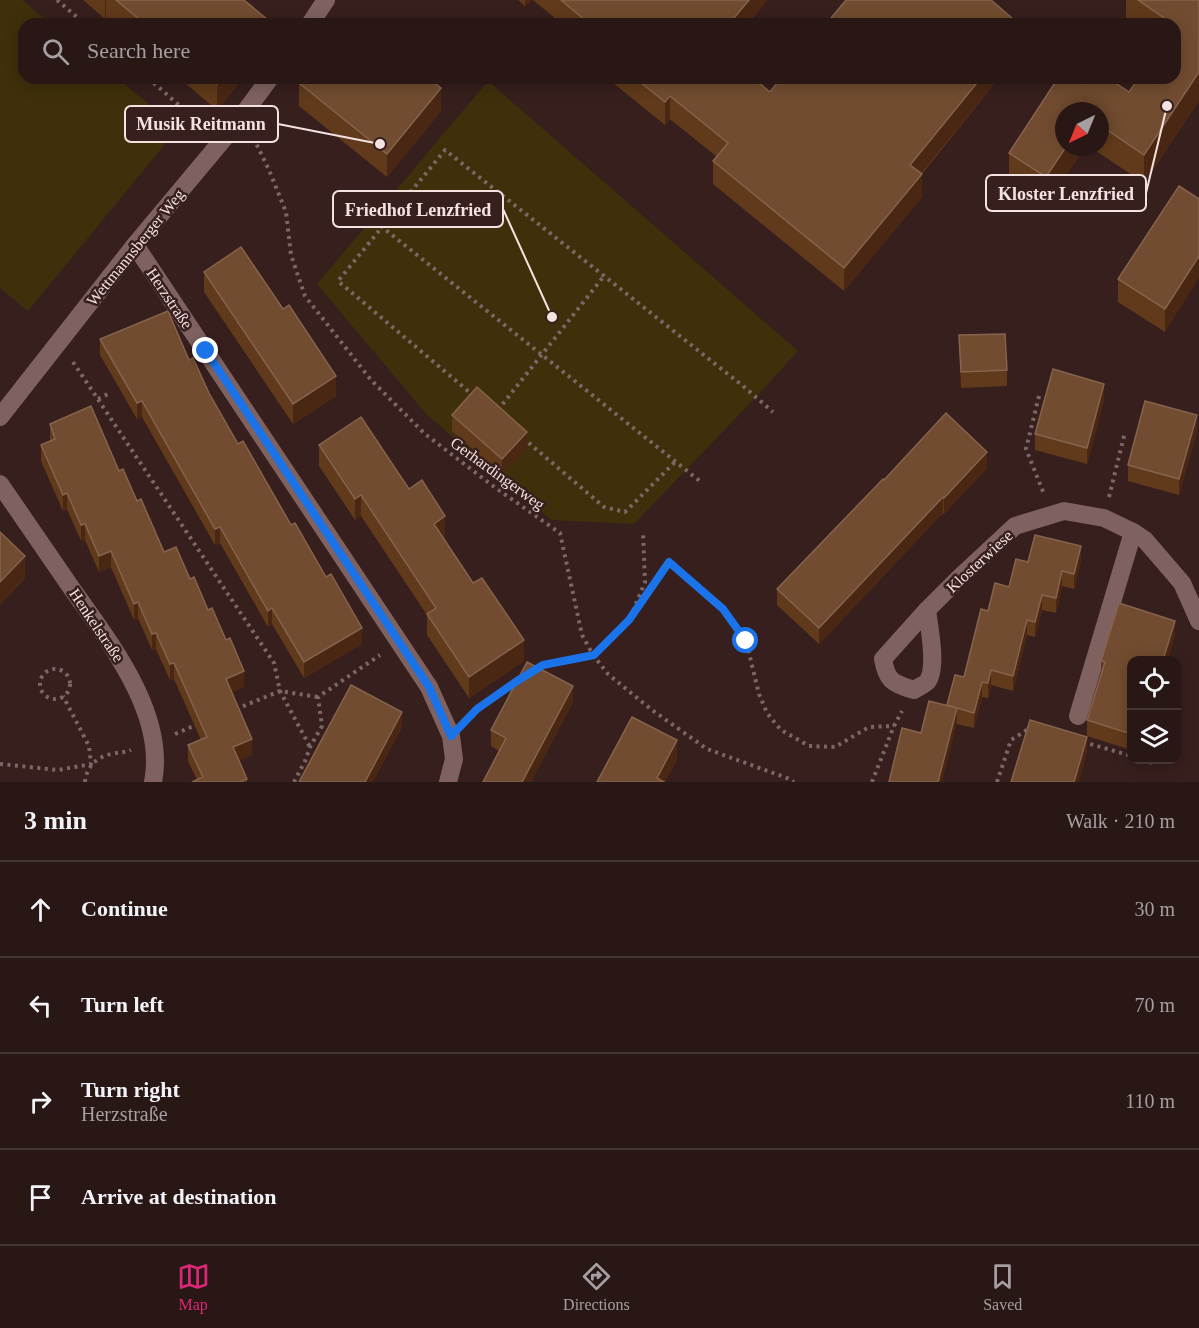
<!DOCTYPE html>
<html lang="en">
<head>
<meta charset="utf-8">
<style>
  :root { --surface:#291716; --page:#352423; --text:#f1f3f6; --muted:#a59fa1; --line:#453635; --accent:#db2777 }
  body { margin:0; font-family:Georgia,serif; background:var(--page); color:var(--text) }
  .controls { position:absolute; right:18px; bottom:18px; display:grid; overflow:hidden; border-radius:12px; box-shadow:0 3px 15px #0003 }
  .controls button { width:54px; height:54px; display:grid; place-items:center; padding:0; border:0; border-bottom:2px solid var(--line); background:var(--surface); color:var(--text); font:30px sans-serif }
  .compass { position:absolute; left:1055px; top:102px; width:54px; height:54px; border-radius:50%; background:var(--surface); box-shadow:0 3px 15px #0003; rotate:223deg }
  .stop { position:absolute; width:18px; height:18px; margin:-14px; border:4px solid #1a73e8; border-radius:50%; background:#fff }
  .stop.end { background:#1a73e8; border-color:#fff; box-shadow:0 2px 6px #0008 }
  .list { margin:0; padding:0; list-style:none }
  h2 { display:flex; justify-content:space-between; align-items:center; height:78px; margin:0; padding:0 24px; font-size:26px }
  h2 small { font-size:20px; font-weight:400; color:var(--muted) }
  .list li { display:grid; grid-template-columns:39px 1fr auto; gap:18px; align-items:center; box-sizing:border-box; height:96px; padding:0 24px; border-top:2px solid var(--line) }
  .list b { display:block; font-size:22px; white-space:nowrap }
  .list p { margin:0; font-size:20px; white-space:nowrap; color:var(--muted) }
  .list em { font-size:20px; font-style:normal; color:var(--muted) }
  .icon { flex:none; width:33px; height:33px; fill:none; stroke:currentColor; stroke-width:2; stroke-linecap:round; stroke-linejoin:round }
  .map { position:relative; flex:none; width:1199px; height:782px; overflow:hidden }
  .search { position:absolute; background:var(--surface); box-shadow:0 3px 15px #0003; left:18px; right:18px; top:18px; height:66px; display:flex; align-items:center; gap:15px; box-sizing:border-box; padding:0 21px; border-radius:18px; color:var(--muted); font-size:22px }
  .sheet { height:462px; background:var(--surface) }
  nav { display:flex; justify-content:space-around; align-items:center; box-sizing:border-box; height:84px; border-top:2px solid var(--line); background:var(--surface); font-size:16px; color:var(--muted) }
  nav a { display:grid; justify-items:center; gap:3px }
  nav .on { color:var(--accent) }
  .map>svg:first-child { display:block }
  .green { fill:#3f300b }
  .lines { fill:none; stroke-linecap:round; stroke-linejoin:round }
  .path { stroke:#7d6766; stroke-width:4; stroke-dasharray:3 4.5; stroke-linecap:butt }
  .minor { stroke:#7f625f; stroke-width:18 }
  .wall { fill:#613a1b }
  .shaded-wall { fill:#4a2713 }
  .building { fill:#714c30; stroke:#85634c; stroke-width:1.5 }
  .route { stroke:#1a73e8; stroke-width:8 }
  .labels { text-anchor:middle; stroke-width:5; stroke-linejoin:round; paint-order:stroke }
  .street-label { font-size:16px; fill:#f4e2e1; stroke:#371f1d }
  .leader { fill:none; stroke:#f4e2e1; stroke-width:2 }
  .callout-dot { fill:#f4e2e1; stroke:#371f1d; stroke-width:2 }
  .callout { fill:#371f1d; stroke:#f4e2e1; stroke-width:2 }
  .callout-label { font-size:18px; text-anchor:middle; font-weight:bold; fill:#f4e2e1 }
</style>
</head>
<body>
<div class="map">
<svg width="1199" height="782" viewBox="0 0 1199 782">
  <rect width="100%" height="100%" fill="#371f1d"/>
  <!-- green -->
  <g class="green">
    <polygon points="0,0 22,0 51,24 24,24 24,78 117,78 178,128 28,311 0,288"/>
    <polygon points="488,81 798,351 756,397 634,524 551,520 427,415 317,284"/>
  </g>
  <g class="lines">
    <!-- path -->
    <g class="path">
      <polyline points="57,0 85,24"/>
      <polyline points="148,78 204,127"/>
      <polyline points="252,139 256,143 269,170 286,212 291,255 305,296 371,380 425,434 493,486 560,533 582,635 593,655 608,674 652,710 707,749 787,778 794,782"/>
      <polyline points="370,215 382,227 701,482"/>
      <polyline points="73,362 274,663 280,691 310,747"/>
      <polyline points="474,396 338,281 445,150 743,386 773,412"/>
      <polyline points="1039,396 1026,449 1044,494"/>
      <polyline points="98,399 110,393"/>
      <polyline points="498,410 604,276"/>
      <polyline points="523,438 604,507 625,512 676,461"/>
      <polyline points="1109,497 1125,432"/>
      <polyline points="633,611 645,582 643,532"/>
      <circle cx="55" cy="684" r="15"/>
      <polyline points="536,669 543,665 593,655 629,620 670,562 723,609 746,641 759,694 767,713 781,730 809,746 835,747 869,727 894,726"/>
      <polyline points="236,709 280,691 318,697"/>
      <polyline points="468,718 478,709 520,679"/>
      <polyline points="175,734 198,724"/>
      <polyline points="1083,742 1132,756"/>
      <polyline points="1142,760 1153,763"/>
      <polyline points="0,764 58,770 91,764 89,746 63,696"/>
      <path d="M85,782C86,768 96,757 111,754C118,752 124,753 131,750"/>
      <polyline points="294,782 305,761 310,747 322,726 318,697 380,655"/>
      <polyline points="872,782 894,726 902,711"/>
      <polyline points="997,782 1011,740 1030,728"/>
    </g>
    <!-- minor -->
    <g class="minor">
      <polyline points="310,24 326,0"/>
      <polyline points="135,245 429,687 451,736 454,759 448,782"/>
      <polyline points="0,417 135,245 236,124 270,78"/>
      <path d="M0,484C23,518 47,552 70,586C107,639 167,713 153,782"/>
      <polyline points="927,610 958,579 1015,526 1064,511 1104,518 1133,532 1145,540 1182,583 1199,621"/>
      <path d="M927,610C929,627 938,668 927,682C924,685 918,687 914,690C893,683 887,682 883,659Z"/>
      <polyline points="1078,716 1133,532"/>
    </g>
  </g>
  <!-- wall -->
  <g class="wall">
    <polygon points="83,0 244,0 269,24 114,24 106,18 105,19"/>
    <polygon points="518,0 531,0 525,6"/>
    <polygon points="533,0 767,0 748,24 562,24"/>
    <polygon points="1126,0 1199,0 1199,101 1144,183 1090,147 1100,147 1100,111 1064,111 1064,147 1085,147 1046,206 1009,181 1009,153 1058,78 1108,78 1129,92 1139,78 1175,78 1175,24 1133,24 1126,19"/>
    <polygon points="179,78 243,78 217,110"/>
    <polygon points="607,78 753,78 770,92 999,78 922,174 922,197 844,291 713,184 713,161 717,157 670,119 665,125"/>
    <polygon points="299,83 376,83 441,111 387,177 299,106"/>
    <polygon points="1179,186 1165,332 1118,302 1118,279"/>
    <polygon points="204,272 336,396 293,424 204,292"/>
    <polygon points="959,335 1007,370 1007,386 961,388"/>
    <polygon points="100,339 189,360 238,444 291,525 362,644 304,678 272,624 268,627 220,543 215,545 142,417 137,419 100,355"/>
    <polygon points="1104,400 1087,464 1035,450 1035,434"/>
    <polygon points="452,415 527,448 502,475 452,431"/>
    <polygon points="50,424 119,471 137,501 164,552 190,579 208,610 244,687 232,692 252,755 239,760 247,782 197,780 188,761 188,745 201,740 174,679 170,680 156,649 152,650 138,618 134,620 111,567 99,572 85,540 81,541 67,509 63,511 41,461 41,445 50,441"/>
    <polygon points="1197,431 1179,495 1128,481 1128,465"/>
    <polygon points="319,445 409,489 445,537 444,538 524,661 469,698 427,635 427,615 361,516 355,520 319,466"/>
    <polygon points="987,468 944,514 943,513 819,644 777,605 777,589 884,480"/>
    <polygon points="1081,561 1074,589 1062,586 1056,613 1042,610 1035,637 1027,635 1013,691 991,685 988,698 982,697 974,728 957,724 921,733 947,705 964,677 988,611 1009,587 1028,562"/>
    <polygon points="1175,637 1131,660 1131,750 1087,736 1087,720 1101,673 1101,661"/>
    <polygon points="573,702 531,782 483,782 499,751 491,746 491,730"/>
  </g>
  <!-- shaded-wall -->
  <g class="shaded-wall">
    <polygon points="105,0 106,0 106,18 105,19"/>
    <polygon points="525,0 531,0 525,6"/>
    <polygon points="749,0 767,0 748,24 729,24"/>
    <polygon points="1199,72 1199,101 1144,183 1144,155"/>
    <polygon points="222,78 243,78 217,110 217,84"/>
    <polygon points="981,78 999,78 910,187 910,165"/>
    <polygon points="441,88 441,111 387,177 387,154"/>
    <polygon points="670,96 670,119 665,125 665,102"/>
    <polygon points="1066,147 1085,147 1046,206 1046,177"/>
    <polygon points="922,174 922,197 844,291 844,268"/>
    <polygon points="1199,256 1199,278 1165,332 1165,309"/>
    <polygon points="336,376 336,396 293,424 293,404"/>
    <polygon points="1104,384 1104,400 1087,464 1087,448"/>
    <polygon points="142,401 142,417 137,419 137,403"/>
    <polygon points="1197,415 1197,431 1179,495 1179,479"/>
    <polygon points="527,432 527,448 502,475 502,459"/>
    <polygon points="987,452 987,468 944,514 944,498"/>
    <polygon points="67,493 67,509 63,511 63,495"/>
    <polygon points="361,495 361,516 355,520 355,499"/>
    <polygon points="943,497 943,513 819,644 819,628"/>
    <polygon points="445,516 445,537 434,545 434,524"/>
    <polygon points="85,524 85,540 81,541 81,525"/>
    <polygon points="220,527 220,543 215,545 215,529"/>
    <polygon points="1081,546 1081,561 1074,589 1074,574"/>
    <polygon points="111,551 111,567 99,572 99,556"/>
    <polygon points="25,556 25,579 0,605 0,582"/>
    <polygon points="1062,571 1062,586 1056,613 1056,598"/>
    <polygon points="1042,595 1042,610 1035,637 1035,622"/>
    <polygon points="138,602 138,618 134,620 134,604"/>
    <polygon points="272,608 272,624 268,627 268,611"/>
    <polygon points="1027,620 1027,635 1013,691 1013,676"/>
    <polygon points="1175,621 1175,637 1168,660 1163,660"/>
    <polygon points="362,628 362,644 304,678 304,662"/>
    <polygon points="156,633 156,649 152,650 152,634"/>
    <polygon points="524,640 524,661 469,698 469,677"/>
    <polygon points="174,663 174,679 170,680 170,664"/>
    <polygon points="991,670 991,685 988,698 988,683"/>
    <polygon points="244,671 244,687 226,695 226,679"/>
    <polygon points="982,682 982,697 974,728 974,713"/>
    <polygon points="573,686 573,702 531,782 522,782"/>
    <polygon points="957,708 957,724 942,782 938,782"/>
    <polygon points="402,712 402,728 373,782 365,782"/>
    <polygon points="1087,737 1087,753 1079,782 1074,782"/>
    <polygon points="252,739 252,755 233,763 233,747"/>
    <polygon points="677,740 677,760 665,782 657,778"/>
  </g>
  <!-- building -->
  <g class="building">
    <polygon points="116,0 244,0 269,21 267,24 145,24"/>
    <polygon points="561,0 749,0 729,24 583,24 586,21"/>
    <polygon points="846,0 991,0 1013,19 1009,24 826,24"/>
    <polygon points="1138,0 1199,0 1199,72 1144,155 1100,125 1100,111 1064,111 1064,147 1066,147 1046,177 1009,153 1058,78 1108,78 1129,92 1139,78 1175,78 1175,24 1173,24"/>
    <polygon points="210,78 222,78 217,84"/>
    <polygon points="304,78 370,78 376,83 380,78 429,78 441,88 387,154 299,83"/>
    <polygon points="635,78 753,78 770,92 781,78 981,78 910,165 922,174 844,268 713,161 728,143 670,96 665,102"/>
    <polygon points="1179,186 1199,199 1199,256 1165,309 1118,279"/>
    <polygon points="241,247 283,309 289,305 336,376 293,404 204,272"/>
    <polygon points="168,311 189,360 193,358 209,393 238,444 243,441 291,525 295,523 326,577 331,574 362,628 304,662 272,608 268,611 220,527 215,529 142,401 137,403 100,339"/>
    <polygon points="1005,334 1007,370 961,372 959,335"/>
    <polygon points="1053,369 1104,384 1087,448 1035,434"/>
    <polygon points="477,387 527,432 502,459 452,415"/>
    <polygon points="1145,401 1197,415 1179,479 1128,465"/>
    <polygon points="91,406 119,471 123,469 137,501 141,499 164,552 176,547 190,579 194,577 208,610 212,608 226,640 230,638 244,671 226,679 252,739 233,747 247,779 240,782 192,782 203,777 188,745 207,737 174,663 170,664 156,633 152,634 138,602 134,604 111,551 99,556 85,524 81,525 67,493 63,495 41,445 55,439 50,424"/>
    <polygon points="946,413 987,452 944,498 943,497 819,628 777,589 883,479 884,480"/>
    <polygon points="361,417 409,489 422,480 445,516 434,524 473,583 482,578 524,640 469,677 427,614 436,608 361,495 355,499 319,445"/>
    <polygon points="0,532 25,556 0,582"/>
    <polygon points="1035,535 1081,546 1074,574 1062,571 1056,598 1042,595 1035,622 1027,620 1013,676 991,670 988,683 982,682 974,713 947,705 955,675 964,677 981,609 988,611 995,583 1009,587 1016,559 1028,562"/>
    <polygon points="1119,603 1175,621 1163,660 1131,660 1131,734 1087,720 1105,662 1101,661"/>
    <polygon points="527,662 573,686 522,782 483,782 506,738 491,730"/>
    <polygon points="351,685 402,712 365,782 299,782"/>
    <polygon points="929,701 957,708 938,782 889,782 902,728 921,733"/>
    <polygon points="632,717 677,740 657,778 664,782 597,782"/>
    <polygon points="1030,720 1087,737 1074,782 1011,782"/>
  </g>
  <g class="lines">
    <!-- route -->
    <polyline class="route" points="206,351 429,687 451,736 477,709 517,681 543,665 594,655 629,620 669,562 723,609 746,641"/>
  </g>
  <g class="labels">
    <!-- street labels -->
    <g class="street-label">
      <text transform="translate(135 247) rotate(-51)" y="6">Wettmannsberger Weg</text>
      <text transform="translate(170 298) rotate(56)" y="6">Herzstraße</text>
      <text transform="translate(498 473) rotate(36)" y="6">Gerhardingerweg</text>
      <text transform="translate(979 561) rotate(-43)" y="6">Klosterwiese</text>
      <text transform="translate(97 625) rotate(56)" y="6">Henkelstraße</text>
    </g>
  </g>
  <!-- callouts -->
  <path class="leader" d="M380 144L278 124M1167 106L1146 193M552 317L503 209"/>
  <g class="callout-dot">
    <circle cx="380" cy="144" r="6"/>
    <circle cx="1167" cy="106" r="6"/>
    <circle cx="552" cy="317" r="6"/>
  </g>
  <g class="callout">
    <rect x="125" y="106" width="153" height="36" rx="6"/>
    <rect x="986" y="175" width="160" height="36" rx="6"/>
    <rect x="333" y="191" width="170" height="36" rx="6"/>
  </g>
  <g class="callout-label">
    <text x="201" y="130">Musik Reitmann</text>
    <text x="1066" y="200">Kloster Lenzfried</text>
    <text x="418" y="216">Friedhof Lenzfried</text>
  </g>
</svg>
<div class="controls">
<button><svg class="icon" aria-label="locate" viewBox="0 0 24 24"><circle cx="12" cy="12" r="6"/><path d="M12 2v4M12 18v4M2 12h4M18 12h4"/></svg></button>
<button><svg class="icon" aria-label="layers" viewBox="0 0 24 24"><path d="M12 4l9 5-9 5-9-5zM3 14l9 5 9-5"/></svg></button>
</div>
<svg class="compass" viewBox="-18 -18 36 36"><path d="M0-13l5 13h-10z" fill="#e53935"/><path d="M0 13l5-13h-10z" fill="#a59fa1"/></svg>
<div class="stop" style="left:746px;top:641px"></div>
<div class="stop end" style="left:206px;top:351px"></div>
<div class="search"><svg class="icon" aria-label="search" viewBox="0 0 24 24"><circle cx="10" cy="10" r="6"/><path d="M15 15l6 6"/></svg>Search here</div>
</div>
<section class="sheet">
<h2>3 min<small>Walk · 210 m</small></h2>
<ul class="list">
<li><svg class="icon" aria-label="ahead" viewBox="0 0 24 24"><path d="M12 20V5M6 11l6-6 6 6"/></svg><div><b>Continue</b></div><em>30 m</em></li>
<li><svg class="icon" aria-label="left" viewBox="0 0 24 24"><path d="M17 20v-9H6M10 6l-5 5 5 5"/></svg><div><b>Turn left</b></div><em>70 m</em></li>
<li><svg class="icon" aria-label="right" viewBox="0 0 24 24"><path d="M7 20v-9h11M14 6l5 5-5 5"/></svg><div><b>Turn right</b><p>Herzstraße</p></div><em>110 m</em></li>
<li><svg class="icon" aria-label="arrive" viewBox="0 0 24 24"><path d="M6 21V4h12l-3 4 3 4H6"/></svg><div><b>Arrive at destination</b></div></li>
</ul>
</section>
<nav>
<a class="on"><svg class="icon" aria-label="map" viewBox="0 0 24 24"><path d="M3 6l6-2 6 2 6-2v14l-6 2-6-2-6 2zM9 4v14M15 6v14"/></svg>Map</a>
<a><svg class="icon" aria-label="directions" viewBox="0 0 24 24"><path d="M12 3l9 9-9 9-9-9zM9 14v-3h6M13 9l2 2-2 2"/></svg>Directions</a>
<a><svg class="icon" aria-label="saved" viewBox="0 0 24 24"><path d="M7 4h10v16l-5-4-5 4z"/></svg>Saved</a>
</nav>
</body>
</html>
